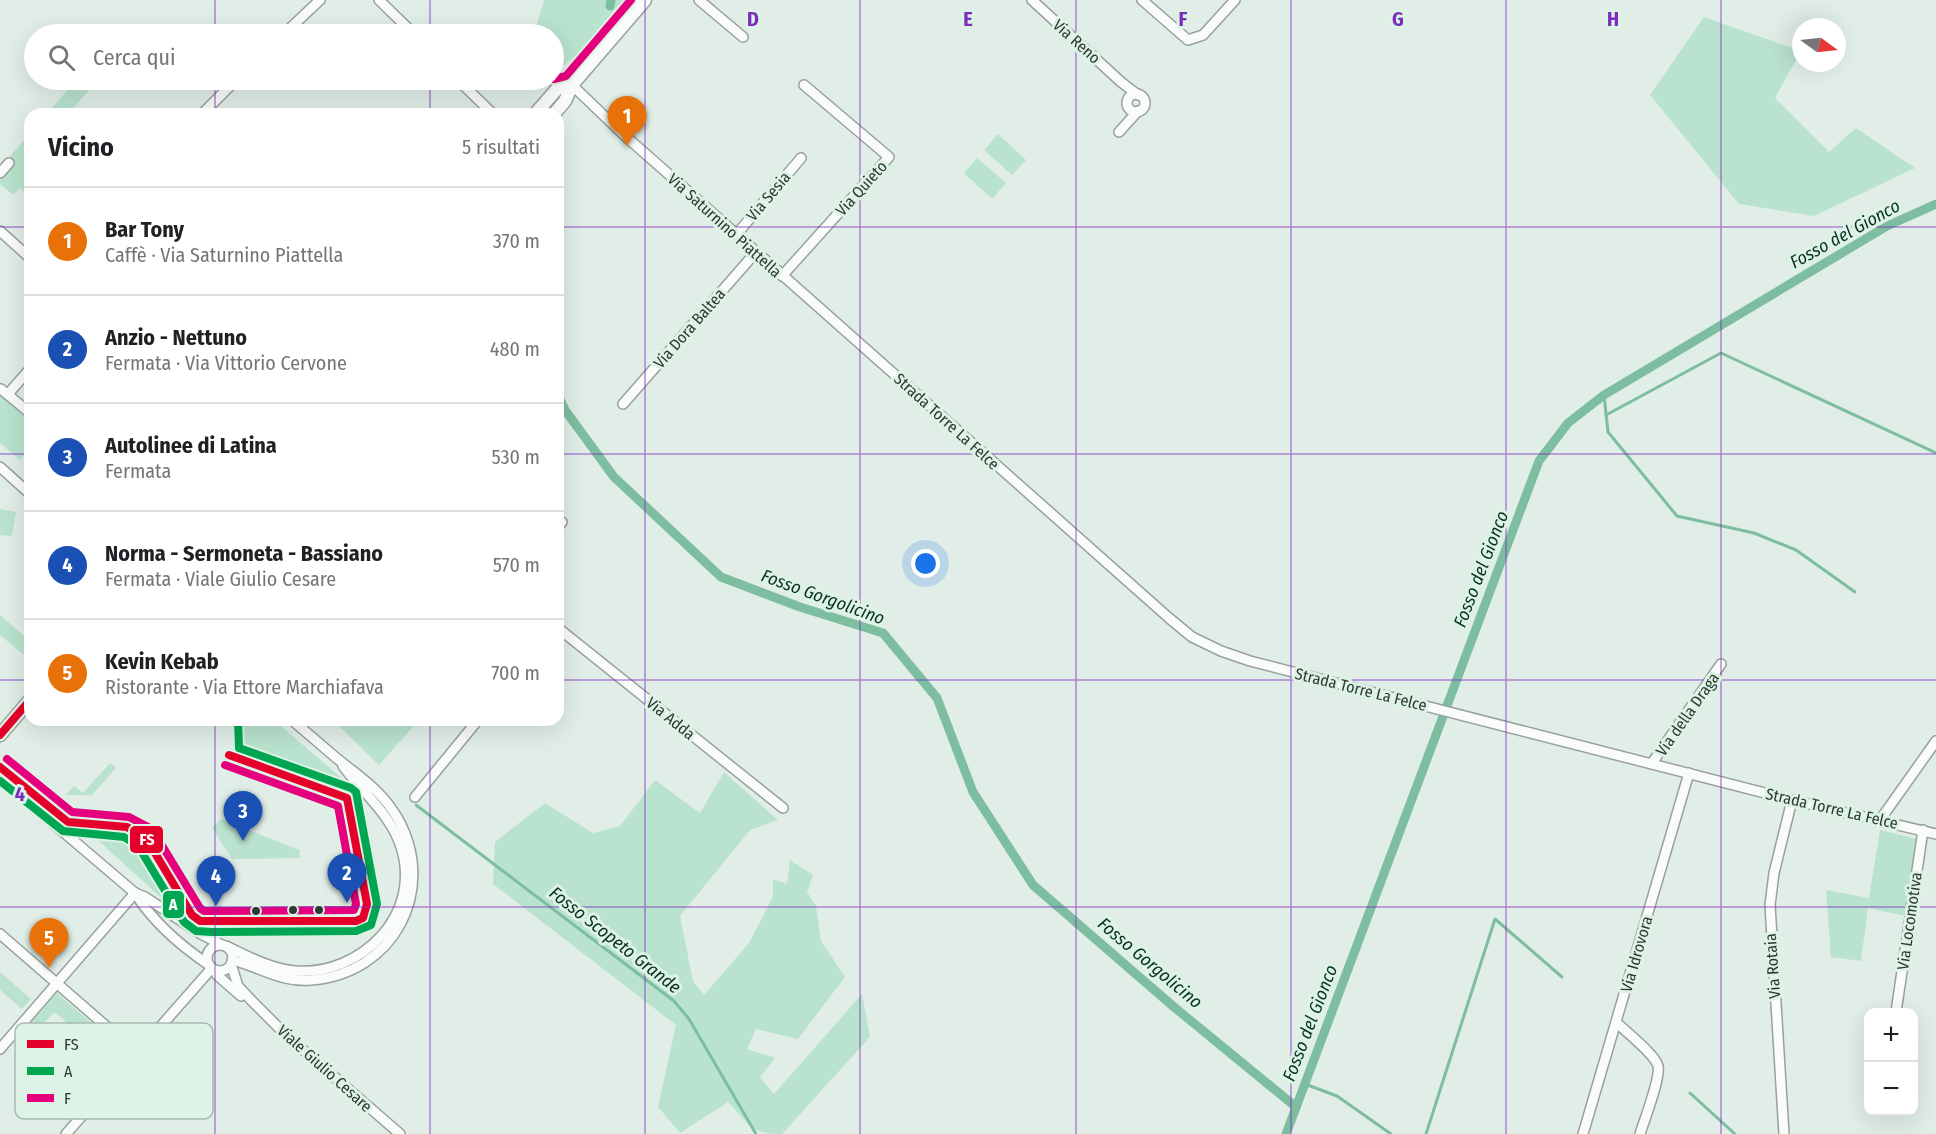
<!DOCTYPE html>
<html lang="it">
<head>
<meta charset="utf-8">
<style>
  :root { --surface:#fff; --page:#f6f6f6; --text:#202124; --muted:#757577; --line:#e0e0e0; --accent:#0b8043 }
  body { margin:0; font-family:"Fira Sans Condensed",sans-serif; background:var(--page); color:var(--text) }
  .controls { position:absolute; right:18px; bottom:18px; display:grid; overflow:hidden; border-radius:12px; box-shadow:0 6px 24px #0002 }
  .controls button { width:54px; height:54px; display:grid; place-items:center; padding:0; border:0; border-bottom:2px solid var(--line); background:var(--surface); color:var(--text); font:30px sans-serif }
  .compass { position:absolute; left:1792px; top:18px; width:54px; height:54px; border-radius:50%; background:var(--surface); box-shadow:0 6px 24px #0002; rotate:105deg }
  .you { position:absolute; left:926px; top:564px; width:21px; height:21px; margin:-15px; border:4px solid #fff; border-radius:50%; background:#1a73e8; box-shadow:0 0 0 9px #1a73e833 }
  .badge { display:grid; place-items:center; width:39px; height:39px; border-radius:50%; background:var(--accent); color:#fff; font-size:20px; font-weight:700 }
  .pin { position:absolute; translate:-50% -50px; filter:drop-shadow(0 2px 3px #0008) }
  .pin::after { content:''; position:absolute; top:32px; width:21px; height:18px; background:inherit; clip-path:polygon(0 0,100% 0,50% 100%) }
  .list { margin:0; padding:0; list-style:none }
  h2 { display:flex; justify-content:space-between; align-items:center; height:78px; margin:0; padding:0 24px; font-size:26px }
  h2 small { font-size:20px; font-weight:400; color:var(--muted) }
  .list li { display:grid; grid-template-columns:39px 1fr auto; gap:18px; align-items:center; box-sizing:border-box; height:108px; padding:0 24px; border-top:2px solid var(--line) }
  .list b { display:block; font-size:22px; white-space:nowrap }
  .list p { margin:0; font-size:20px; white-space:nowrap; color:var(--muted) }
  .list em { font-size:20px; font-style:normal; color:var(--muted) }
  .icon { flex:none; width:33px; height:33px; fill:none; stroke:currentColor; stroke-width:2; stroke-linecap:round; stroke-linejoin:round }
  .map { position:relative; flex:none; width:1936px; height:1134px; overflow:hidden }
  .search { position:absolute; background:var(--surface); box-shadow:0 6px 24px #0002; left:24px; top:24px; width:540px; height:66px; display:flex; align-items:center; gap:15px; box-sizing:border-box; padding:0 21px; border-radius:33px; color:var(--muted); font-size:22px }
  .panel { position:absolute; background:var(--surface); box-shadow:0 6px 24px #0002; left:24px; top:108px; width:540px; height:618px; border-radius:18px }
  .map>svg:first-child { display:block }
  .green { fill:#b9e3ce }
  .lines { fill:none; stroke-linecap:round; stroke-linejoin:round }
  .stream { stroke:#7ebea0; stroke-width:3 }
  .canal { stroke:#7ebea0; stroke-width:9 }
  .minor-casing { stroke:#98a19c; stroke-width:12 }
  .major-casing { stroke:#98a19c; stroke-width:15 }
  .minor { stroke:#fafcfb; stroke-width:9 }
  .major { stroke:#fafcfb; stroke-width:12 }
  .bus-1-casing { stroke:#dcf3e6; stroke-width:12 }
  .bus-2-casing { stroke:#dcf3e6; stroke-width:12 }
  .bus-3-casing { stroke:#dcf3e6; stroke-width:12 }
  .bus-1 { stroke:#e4002b; stroke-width:8 }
  .bus-2 { stroke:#00a651; stroke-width:8 }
  .bus-3 { stroke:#e5007d; stroke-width:8 }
  .grid { fill:none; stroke:#7b2cbf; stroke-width:1.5; stroke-opacity:0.55 }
  .bus-dot { fill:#2f3833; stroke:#dcf3e6; stroke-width:2 }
  .labels { text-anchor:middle; stroke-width:6; stroke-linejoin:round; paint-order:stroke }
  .street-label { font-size:16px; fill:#2f3833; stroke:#dcf3e6 }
  .water-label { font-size:18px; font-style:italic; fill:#0a3221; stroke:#dcf3e6 }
  .key { fill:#dcf3e6; stroke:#a8bbb0; stroke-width:1.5 }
  .key-label { font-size:16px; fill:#2f3833 }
  .grid-label { font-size:20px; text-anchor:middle; font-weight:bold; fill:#7b2cbf; stroke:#dcf3e6; stroke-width:6; stroke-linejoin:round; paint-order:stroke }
  .line-badge { stroke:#dcf3e6; stroke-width:2 }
  .badge-label { font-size:16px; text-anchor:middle; font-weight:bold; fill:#fff }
</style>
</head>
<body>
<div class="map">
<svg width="1936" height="1134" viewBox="0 0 1936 1134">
  <rect width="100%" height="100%" fill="#e1eee7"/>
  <!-- green -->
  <g class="green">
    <path d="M544,0H633C618,16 604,34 587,47C579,54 572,57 565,65L554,55V34H534Z"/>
    <polygon points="1704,17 1801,51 1775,98 1829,152 1856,128 1915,168 1814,216 1739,204 1650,95"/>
    <polygon points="76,80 98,80 68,114 47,114"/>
    <polygon points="30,133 30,197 20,188 13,195 0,184 0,168"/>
    <polygon points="998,134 1026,160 1012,175 984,150"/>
    <polygon points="977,158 1006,183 992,199 964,173"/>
    <polygon points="0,391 30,417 30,448 20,460 0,443"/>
    <polygon points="0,509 16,512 12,536 0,535"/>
    <polygon points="0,615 30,641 30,660 0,635"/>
    <path d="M237,720H274L346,782C336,783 252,751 245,743C239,737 238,727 237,720Z"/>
    <polygon points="333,720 419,720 379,765"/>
    <polygon points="110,763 116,768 92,795 66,795 74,786 83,793"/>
    <path d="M724,772L778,820L750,830L680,916L693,981L704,995L749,943L773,897V879L787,884L790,860L813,875L807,892L816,906L821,941L845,977L798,1039L756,1029L747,1049L775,1058L760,1077L774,1094L862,994L870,1037L782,1134C750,1134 749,1123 728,1102L680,1133L658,1107L676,1025L493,884L495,842L545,803L593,833L620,826L655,780L700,813Z"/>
    <polygon points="221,819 299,850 300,858 232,859 212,828"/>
    <polygon points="1880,830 1917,839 1905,916 1868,908 1861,961 1831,957 1826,890 1869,898"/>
    <path d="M89,832C115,832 130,830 148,852L188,922Z"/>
    <polygon points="0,972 31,999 22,1009 0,990"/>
    <polygon points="57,993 126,1053 118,1061 100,1046 59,1093 43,1080 82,1035 54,1012 34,1035 26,1028"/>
  </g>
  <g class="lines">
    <!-- stream -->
    <g class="stream">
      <polyline points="1935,204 1936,205"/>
      <polyline points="1604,395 1608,432 1677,516 1754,533 1796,550 1855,592"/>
      <polyline points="1606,415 1721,353 1936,453"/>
      <polyline points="416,805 674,1001 689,1019 756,1134"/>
      <polyline points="1305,1084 1337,1096 1391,1134"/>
      <polyline points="1690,1093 1735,1134"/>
      <polyline points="1426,1134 1495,919 1562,977"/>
    </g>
    <!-- canal -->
    <g class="canal">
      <polyline points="610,6 611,0"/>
      <polyline points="558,395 565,410 614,477 721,577 800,607 883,633 937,698 973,792 1033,885 1174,1007 1296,1107"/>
      <polyline points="1286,1134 1539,461 1568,423 1604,395 1887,226 1936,204"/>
    </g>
    <!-- minor casing -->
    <g class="minor-casing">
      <g id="minor">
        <polyline points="379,0 414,34"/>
        <polyline points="699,0 743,37"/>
        <polyline points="1032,0 1121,82 1138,95"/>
        <polyline points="1142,0 1188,40 1203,35 1235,0"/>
        <polyline points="284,34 320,0"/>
        <polyline points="458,80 493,114"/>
        <polyline points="572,85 623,134 690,193 1169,618 1192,637 1221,651 1250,661 1792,800 1936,834"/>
        <circle cx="1136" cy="103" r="9"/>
        <polyline points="202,114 236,80"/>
        <polyline points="1119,132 1138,111"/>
        <polyline points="0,173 9,163"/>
        <polyline points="0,231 30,258"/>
        <polyline points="736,235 801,158"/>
        <polyline points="782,276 889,157 804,85"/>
        <polyline points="1,389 30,413"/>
        <polyline points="8,394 30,369"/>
        <polyline points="623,404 756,252"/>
        <polyline points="0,467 30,494"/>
        <polyline points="558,527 562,522"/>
        <polyline points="558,628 783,808"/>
        <polyline points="1652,763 1721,664"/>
        <path d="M0,778L135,893C153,922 181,946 209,965"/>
        <polyline points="415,797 478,720"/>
        <polyline points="1880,820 1936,741"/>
        <polyline points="135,893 145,897 201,934 222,945"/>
        <polyline points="0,934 137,1053"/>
        <circle cx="220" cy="958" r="13"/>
        <path d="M226,946C247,956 271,969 295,971C361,976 423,915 401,847C391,815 363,793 343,766"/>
        <path d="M232,960C260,967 282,983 311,980C393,974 438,891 398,819C381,789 359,777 334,756C320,744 306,732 292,720"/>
        <polyline points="231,964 238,986 252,1001 286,1035 400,1134"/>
        <polyline points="215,970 217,975 241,996"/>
        <polyline points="1896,1012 1923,830"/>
        <path d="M1616,1022C1626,1032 1655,1054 1658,1066C1661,1077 1644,1121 1640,1134"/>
        <polyline points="0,1049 135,893"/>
        <polyline points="66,1134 212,968"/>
        <polyline points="1583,1134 1689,773"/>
        <polyline points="1784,1134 1770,905 1774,873 1792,800"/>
      </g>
    </g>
    <!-- major casing -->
    <g class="major-casing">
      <g id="major">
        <polyline points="535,114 557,89 572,85"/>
        <polyline points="554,114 565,101 572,85 645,0"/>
        <polyline points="0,735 30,700"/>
      </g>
    </g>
    <!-- minor -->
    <use href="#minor" class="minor"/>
    <!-- major -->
    <use href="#major" class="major"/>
    <!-- bus-1 casing -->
    <g class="bus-1-casing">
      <g id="bus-1">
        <polyline points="0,735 30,700"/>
        <polyline points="0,767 68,822 127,827 146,838 192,915 200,921 356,921 363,918 367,904 347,798 229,755"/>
      </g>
    </g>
    <!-- bus-2 casing -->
    <g class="bus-2-casing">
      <polyline id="bus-2" points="0,781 63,831 124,837 138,846 184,922 196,931 212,932 356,931 371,925 377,904 356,792 351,788 239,748 238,720"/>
    </g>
    <!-- bus-3 casing -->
    <g class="bus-3-casing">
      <g id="bus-3">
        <polyline points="554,79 566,76 631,0"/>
        <polyline points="7,759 72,812 129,817 152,829 200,908 204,911 354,910 356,904 338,806 225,765"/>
      </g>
    </g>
    <!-- bus-1 -->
    <use href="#bus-1" class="bus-1"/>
    <!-- bus-2 -->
    <use href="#bus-2" class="bus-2"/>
    <!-- bus-3 -->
    <use href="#bus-3" class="bus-3"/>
  </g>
  <!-- grid -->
  <path class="grid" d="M215,0V34M430,0V34M645,0V1134M860,0V1134M1076,0V1134M1291,0V1134M1506,0V1134M1721,0V1134M215,80V114M430,80V114M0,227H30M558,227H1936M0,454H30M558,454H1936M0,680H30M558,680H1936M215,720V1134M430,720V1134M0,907H1936"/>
  <!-- markers -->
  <g class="bus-dot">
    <circle cx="293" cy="910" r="5"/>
    <circle cx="319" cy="910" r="5"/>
    <circle cx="256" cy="911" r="5"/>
  </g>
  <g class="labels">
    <!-- street labels -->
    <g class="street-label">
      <text transform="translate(1077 41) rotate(42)" y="6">Via Reno</text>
      <text transform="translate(861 188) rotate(-48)" y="6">Via Quieto</text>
      <text transform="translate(768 196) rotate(-50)" y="6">Via Sesia</text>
      <text transform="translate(725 225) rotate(42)" y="6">Via Saturnino Piattella</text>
      <text transform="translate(689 328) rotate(-49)" y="6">Via Dora Baltea</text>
      <text transform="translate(947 421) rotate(42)" y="6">Strada Torre La Felce</text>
      <text transform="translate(1361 689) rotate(14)" y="6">Strada Torre La Felce</text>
      <text transform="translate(1687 714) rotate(-55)" y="6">Via della Draga</text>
      <text transform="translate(671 718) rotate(39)" y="6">Via Adda</text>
      <text transform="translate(1832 808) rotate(13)" y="6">Strada Torre La Felce</text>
      <text transform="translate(1909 921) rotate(-82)" y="6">Via Locomotiva</text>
      <text transform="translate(1636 954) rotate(-74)" y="6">Via Idrovora</text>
      <text transform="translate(1772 966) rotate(-94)" y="6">Via Rotaia</text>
      <text transform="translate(325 1068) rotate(42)" y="6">Viale Giulio Cesare</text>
    </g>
    <!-- water labels -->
    <g class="water-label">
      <text transform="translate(1845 234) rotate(-29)" y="6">Fosso del Gionco</text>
      <text transform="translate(1481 569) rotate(-69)" y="6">Fosso del Gionco</text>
      <text transform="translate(823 597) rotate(20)" y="6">Fosso Gorgolicino</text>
      <text transform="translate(615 940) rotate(38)" y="6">Fosso Scopeto Grande</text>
      <text transform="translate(1150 963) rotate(40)" y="6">Fosso Gorgolicino</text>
      <text transform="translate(1310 1023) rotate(-69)" y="6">Fosso del Gionco</text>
    </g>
  </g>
  <!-- legend -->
  <rect x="15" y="1023" width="198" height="96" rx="9" class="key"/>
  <rect x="27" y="1040" width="27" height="8" fill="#e4002b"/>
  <rect x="27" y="1067" width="27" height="8" fill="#00a651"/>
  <rect x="27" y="1094" width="27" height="8" fill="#e5007d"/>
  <g class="key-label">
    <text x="64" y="1050">FS</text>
    <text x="64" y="1077">A</text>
    <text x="64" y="1104">F</text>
  </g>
  <g class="grid-label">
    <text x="753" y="26">D</text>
    <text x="968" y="26">E</text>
    <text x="1183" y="26">F</text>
    <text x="1398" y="26">G</text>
    <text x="1613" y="26">H</text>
    <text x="20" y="801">4</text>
  </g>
  <g class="line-badge">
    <rect x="129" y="825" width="35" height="29" rx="6" fill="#e4002b"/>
    <rect x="162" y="890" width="23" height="29" rx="6" fill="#00a651"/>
  </g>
  <g class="badge-label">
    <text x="147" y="845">FS</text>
    <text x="173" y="910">A</text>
  </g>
</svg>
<div class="controls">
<button>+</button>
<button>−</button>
</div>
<svg class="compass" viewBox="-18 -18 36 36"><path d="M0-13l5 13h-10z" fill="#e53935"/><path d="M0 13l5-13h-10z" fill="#757577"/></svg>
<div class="you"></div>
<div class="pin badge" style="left:627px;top:146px;background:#e8710a">1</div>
<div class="pin badge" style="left:347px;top:903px;background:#1a4fb4">2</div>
<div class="pin badge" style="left:243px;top:841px;background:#1a4fb4">3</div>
<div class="pin badge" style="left:216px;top:906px;background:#1a4fb4">4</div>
<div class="pin badge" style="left:49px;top:968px;background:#e8710a">5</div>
<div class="search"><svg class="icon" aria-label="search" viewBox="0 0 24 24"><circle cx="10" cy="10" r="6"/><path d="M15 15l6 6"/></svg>Cerca qui</div>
<section class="panel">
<h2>Vicino<small>5 risultati</small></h2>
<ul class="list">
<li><span class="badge" style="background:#e8710a">1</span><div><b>Bar Tony</b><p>Caffè · Via Saturnino Piattella</p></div><em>370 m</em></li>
<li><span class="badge" style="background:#1a4fb4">2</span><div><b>Anzio - Nettuno</b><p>Fermata · Via Vittorio Cervone</p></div><em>480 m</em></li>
<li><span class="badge" style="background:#1a4fb4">3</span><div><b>Autolinee di Latina</b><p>Fermata</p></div><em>530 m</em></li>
<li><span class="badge" style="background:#1a4fb4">4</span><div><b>Norma - Sermoneta - Bassiano</b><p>Fermata · Viale Giulio Cesare</p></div><em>570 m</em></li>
<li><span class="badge" style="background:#e8710a">5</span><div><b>Kevin Kebab</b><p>Ristorante · Via Ettore Marchiafava</p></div><em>700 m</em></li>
</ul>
</section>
</div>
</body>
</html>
